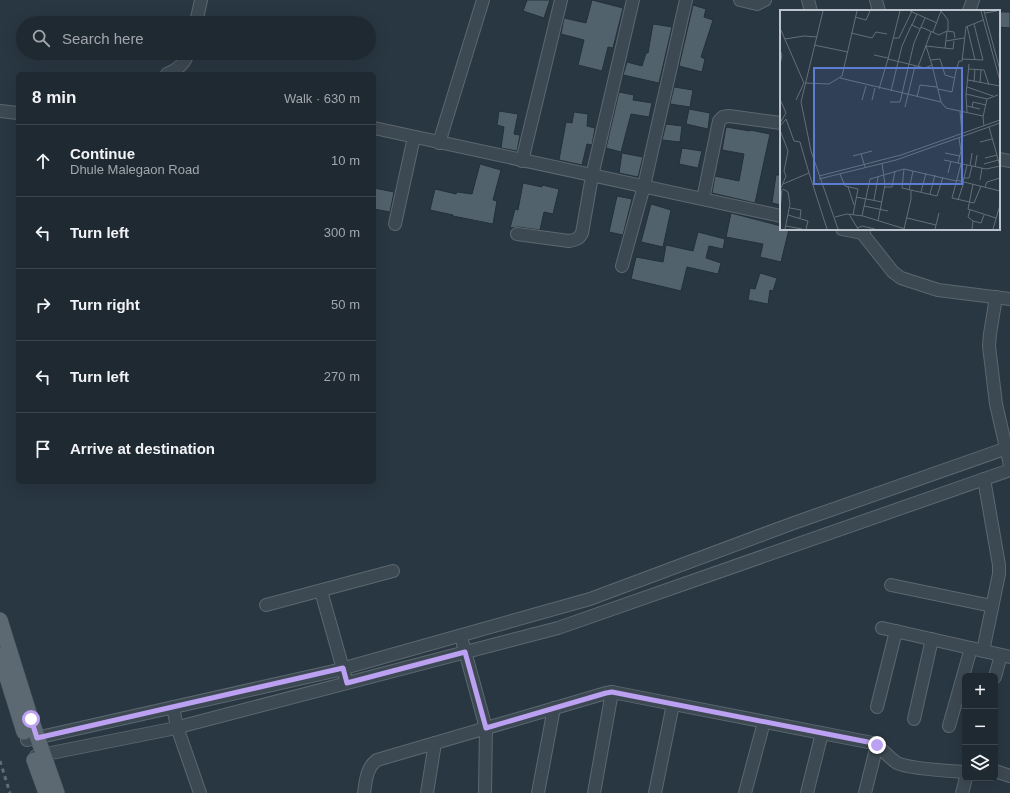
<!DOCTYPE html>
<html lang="en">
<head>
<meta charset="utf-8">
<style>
  :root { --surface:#1f2932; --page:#27313a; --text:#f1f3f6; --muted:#a1a6ac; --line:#3c454d }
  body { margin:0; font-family:Helvetica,sans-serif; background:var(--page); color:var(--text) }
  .controls { position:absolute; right:12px; bottom:12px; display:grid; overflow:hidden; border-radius:6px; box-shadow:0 4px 16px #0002 }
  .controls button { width:36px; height:36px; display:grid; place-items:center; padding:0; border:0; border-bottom:1px solid var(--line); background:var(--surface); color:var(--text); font:20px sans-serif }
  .stop { position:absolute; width:12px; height:12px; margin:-9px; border:3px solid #bca0f2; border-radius:50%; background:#fff }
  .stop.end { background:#bca0f2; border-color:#fff; box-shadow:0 1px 4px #0008 }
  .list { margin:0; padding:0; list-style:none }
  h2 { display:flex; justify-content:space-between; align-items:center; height:52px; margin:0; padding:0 16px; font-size:17px }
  h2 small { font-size:13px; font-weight:400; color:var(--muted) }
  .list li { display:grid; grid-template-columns:26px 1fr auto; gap:12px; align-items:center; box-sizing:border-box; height:72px; padding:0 16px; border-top:1px solid var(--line) }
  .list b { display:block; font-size:15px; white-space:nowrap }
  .list p { margin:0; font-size:13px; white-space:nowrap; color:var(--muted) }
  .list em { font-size:13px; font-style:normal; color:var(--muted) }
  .icon { flex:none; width:22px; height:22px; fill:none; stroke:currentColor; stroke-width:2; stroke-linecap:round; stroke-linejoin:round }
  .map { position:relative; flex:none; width:1010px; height:793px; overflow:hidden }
  .search { position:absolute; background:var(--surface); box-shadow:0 4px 16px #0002; left:16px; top:16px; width:360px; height:44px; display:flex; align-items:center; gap:10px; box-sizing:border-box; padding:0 14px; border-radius:22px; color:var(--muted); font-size:15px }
  .panel { position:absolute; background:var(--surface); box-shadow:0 4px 16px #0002; left:16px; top:72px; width:360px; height:412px; border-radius:6px }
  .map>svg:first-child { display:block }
  .building { fill:#52626d; stroke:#24303a }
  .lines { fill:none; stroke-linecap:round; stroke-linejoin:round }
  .minor-casing { stroke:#5c676f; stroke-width:14 }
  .major-casing { stroke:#47525b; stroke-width:16 }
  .minor { stroke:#3d4952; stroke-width:12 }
  .major { stroke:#5c6872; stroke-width:15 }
  .rail { stroke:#606d79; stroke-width:3; stroke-dasharray:4 4; stroke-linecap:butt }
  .route { stroke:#bca0f2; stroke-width:5 }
  .inset-road { fill:none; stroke:#636f79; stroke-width:1 }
  .view { fill:#5c7dd3; fill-opacity:0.15; stroke:#5c7dd3; stroke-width:2 }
  .inset-edge { fill:none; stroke:#bbc4cc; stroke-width:2 }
</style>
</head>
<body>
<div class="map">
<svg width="1010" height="793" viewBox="0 0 1010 793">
  <rect width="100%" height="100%" fill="#293742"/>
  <!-- building -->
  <g class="building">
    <polygon points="527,0 550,0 544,18 523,11"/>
    <polygon points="592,0 623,8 613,48 608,47 602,71 578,65 584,40 561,34 564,18 586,23"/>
    <polygon points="693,5 706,9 704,17 713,20 701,57 705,59 702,72 679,66"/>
    <polygon points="999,12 1010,12 1010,28 999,27"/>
    <polygon points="653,24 672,27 659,83 623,75 627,62 642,66 646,53 648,53"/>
    <polygon points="674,87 693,90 690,107 670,104"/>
    <polygon points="619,92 634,95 633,100 652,103 649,117 631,114 621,152 606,148"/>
    <polygon points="689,109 710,113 708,129 686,124"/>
    <polygon points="499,111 518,114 514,134 520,135 517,151 501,148 504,127 497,125"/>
    <polygon points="574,112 588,114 587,126 595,128 592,145 587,144 582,165 559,160 566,122 572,123"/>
    <polygon points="666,124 682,126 680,142 662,140"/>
    <polygon points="726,127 750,131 750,130 770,134 755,203 712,193 715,176 739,181 744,154 722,150"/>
    <polygon points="682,148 702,151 698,168 679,164"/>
    <polygon points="622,153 643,157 638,177 619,173"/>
    <polygon points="480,164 501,170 493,200 497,201 493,224 453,216 453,215 430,210 435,189 456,194 457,192 472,194"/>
    <polygon points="776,175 781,175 781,205 772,203"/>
    <polygon points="523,183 542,187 542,185 559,189 553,214 544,212 540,230 518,227 510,228 515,209 518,210"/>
    <polygon points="374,188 394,192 390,212 374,209"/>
    <polygon points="617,196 632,199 623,235 609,232"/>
    <polygon points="651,204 671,210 663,247 641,242"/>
    <polygon points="731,213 781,226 781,229 789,229 781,262 760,257 763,244 726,237"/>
    <polygon points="698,232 725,239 723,249 709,246 706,258 721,263 718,274 687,267 681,291 631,279 636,257 663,262 666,245 693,251"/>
    <polygon points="760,273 777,278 773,291 770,290 768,304 748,300 750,288 755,289"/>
  </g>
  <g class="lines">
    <!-- minor casing -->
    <g class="minor-casing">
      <g id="minor">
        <polyline points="740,0 757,4 765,0"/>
        <polyline points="808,0 811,11"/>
        <polyline points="876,0 879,11"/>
        <polyline points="969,11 973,0"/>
        <polyline points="196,23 201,0"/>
        <path d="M167,74C177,70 185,64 188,53"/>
        <polyline points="0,111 18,113"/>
        <polyline points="374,128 781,216"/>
        <polyline points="439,143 483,0"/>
        <polyline points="999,159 1010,161"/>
        <polyline points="522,161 561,0"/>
        <polyline points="703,199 719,121 723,117 729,116 781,123"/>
        <polyline points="395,224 414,137"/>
        <polyline points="842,229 862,233 864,232 863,229"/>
        <polyline points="862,233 893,272 901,278 938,290 1010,299"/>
        <path d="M517,234L569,241C575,240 579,239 582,233L592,176L633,0"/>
        <polyline points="622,266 644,186 686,0"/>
        <polyline points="996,297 990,334 989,346 996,404 1010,465"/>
        <polyline points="891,585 992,606"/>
        <polyline points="321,591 345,676"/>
        <polyline points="266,605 393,571"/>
        <polyline points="882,628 1010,657"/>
        <polyline points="463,644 486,728 485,793"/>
        <polyline points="983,651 999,574 999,565 984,479"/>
        <polyline points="995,677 1001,655"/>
        <polyline points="173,707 177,727 200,793"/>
        <polyline points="877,707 896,631"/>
        <polyline points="914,719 932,639"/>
        <polyline points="949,726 971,648"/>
        <polyline points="27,740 334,671 590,599 791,524 1010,447"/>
        <polyline points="36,756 171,729 558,628 1010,470"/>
        <polyline points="995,771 1010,776"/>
        <path d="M364,793C366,781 366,768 377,760L606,693L612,692L873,743C882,748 888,757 897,763C910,769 949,771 965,772"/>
        <polyline points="427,793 435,743"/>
        <polyline points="538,793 554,708"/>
        <polyline points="594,793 612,692"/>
        <polyline points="655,793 673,704"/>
        <polyline points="745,793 764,722"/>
        <polyline points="807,793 822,733"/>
        <polyline points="865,793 877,745"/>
        <polyline points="962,793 966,778"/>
      </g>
    </g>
    <!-- major casing -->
    <g class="major-casing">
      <g id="major">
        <polyline points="0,620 31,719 57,793"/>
        <polyline points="0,655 24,732"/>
        <polyline points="34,760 46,793"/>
      </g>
    </g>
    <!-- minor -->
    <use href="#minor" class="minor"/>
    <!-- major -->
    <use href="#major" class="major"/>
    <!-- rail -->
    <polyline class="rail" points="0,761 10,793"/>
  </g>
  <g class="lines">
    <!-- route -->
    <polyline class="route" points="31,719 37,738 343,668 347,683 465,652 486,728 606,693 612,692 873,743 877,745"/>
  </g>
  <!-- overview -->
  <g transform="translate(780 10)">
    <rect width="220" height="220" fill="#293742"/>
    <path class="inset-road" d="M43,1L21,92L31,141L58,219M120,1L108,49L145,58L152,55L146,36M130,1L157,13M161,1L168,10V21M201,1L220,71M204,1L220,60M205,3L217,1M137,4L132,15L140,19M75,7L86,10L90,1M187,16L195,50M141,17L159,25L167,21L174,22L175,28M0,18L24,73M153,22L161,1M71,23L92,28L96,22L107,24M113,28H119L132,1M5,29L24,26L37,27M166,31L184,28M34,35L68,42M146,36L173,39L174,31M165,38L167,21M0,40L2,45L0,55M94,45L108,48M182,49L203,50L194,14M151,50L160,49L165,65L175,68M138,57L151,22M189,59L204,60L209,75M60,68L161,92L152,55M188,70L220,76M194,72L195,59M25,73L49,74L62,66L77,1M200,73L201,60M187,77L213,86M99,79L108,49M158,79L172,82L176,61L179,51H182L186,17L203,10M111,81L122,36L132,14M186,84L207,89M137,87L140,75L157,77M0,89L6,103L0,113M16,90L24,73M82,90L86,76M92,90L95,78M110,92H120L134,33L145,8M161,92L166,98L203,106M187,96L200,99M125,97L135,56M192,97L193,92L206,95M180,101L182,124M187,102L186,85L189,54M0,116L6,109L14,131L20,132L29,163M204,116L203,107L207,89L218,85M209,117L220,156M0,120L8,141L4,161L6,166L1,178M200,132L212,129M165,143L180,146M81,144L85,157M73,146L92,141M205,148L217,145M164,150L206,159L220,156M178,153L181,141L179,128M181,154L172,188L194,193L201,176M204,154L218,150M190,156L192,143M195,157L197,145M124,159L122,178L157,186L163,167M168,163L171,151M60,164L65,176L78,179L73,205M39,166L121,145L220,110M184,168H189L192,156M39,169L116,150L220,113M176,170L220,181M200,170L202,158M183,172L187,155M3,174L29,163L47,219M193,174L188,199L216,208M68,177L74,195M105,177H112L115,161M205,177L207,172L220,168M3,179L8,182L10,194L5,219M129,180L133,161M141,182L146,163M150,184L155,165M76,187L102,192M94,190L98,167M178,190L184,172M84,196L108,201M10,198L21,200L20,208M0,200L2,179M190,200L188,207L193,211L192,219M69,204L78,219M8,205L28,211L26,219M82,206L90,169L124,159L176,171M55,207L67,204L83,206L125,219M127,208L156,215M98,211L105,175L102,153M193,211L201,213L204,205M6,216L22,219M77,218L82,216L95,219M124,219L131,189V180M155,219L159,203M213,219L220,195"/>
    <path class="view" d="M34,58H182V174H34Z"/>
    <rect width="220" height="220" class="inset-edge"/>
  </g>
</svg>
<div class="controls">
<button>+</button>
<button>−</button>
<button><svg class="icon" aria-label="layers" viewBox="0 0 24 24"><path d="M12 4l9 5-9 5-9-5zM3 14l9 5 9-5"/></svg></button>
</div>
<div class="stop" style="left:31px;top:719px"></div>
<div class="stop end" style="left:877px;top:745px"></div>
<div class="search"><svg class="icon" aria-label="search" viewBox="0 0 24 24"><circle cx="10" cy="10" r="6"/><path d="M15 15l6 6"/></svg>Search here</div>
<section class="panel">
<h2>8 min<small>Walk · 630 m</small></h2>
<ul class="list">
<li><svg class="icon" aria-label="ahead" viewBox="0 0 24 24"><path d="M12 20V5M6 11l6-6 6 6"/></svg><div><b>Continue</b><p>Dhule Malegaon Road</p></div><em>10 m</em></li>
<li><svg class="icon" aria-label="left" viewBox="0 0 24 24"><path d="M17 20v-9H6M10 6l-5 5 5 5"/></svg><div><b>Turn left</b></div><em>300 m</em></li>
<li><svg class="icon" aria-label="right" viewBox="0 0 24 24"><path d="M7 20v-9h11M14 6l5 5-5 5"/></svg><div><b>Turn right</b></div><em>50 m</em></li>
<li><svg class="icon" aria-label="left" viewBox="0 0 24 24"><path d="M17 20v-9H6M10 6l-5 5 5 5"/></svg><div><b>Turn left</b></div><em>270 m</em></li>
<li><svg class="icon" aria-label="arrive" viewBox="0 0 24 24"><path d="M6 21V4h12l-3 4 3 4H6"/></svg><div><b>Arrive at destination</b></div></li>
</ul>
</section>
</div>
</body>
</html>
